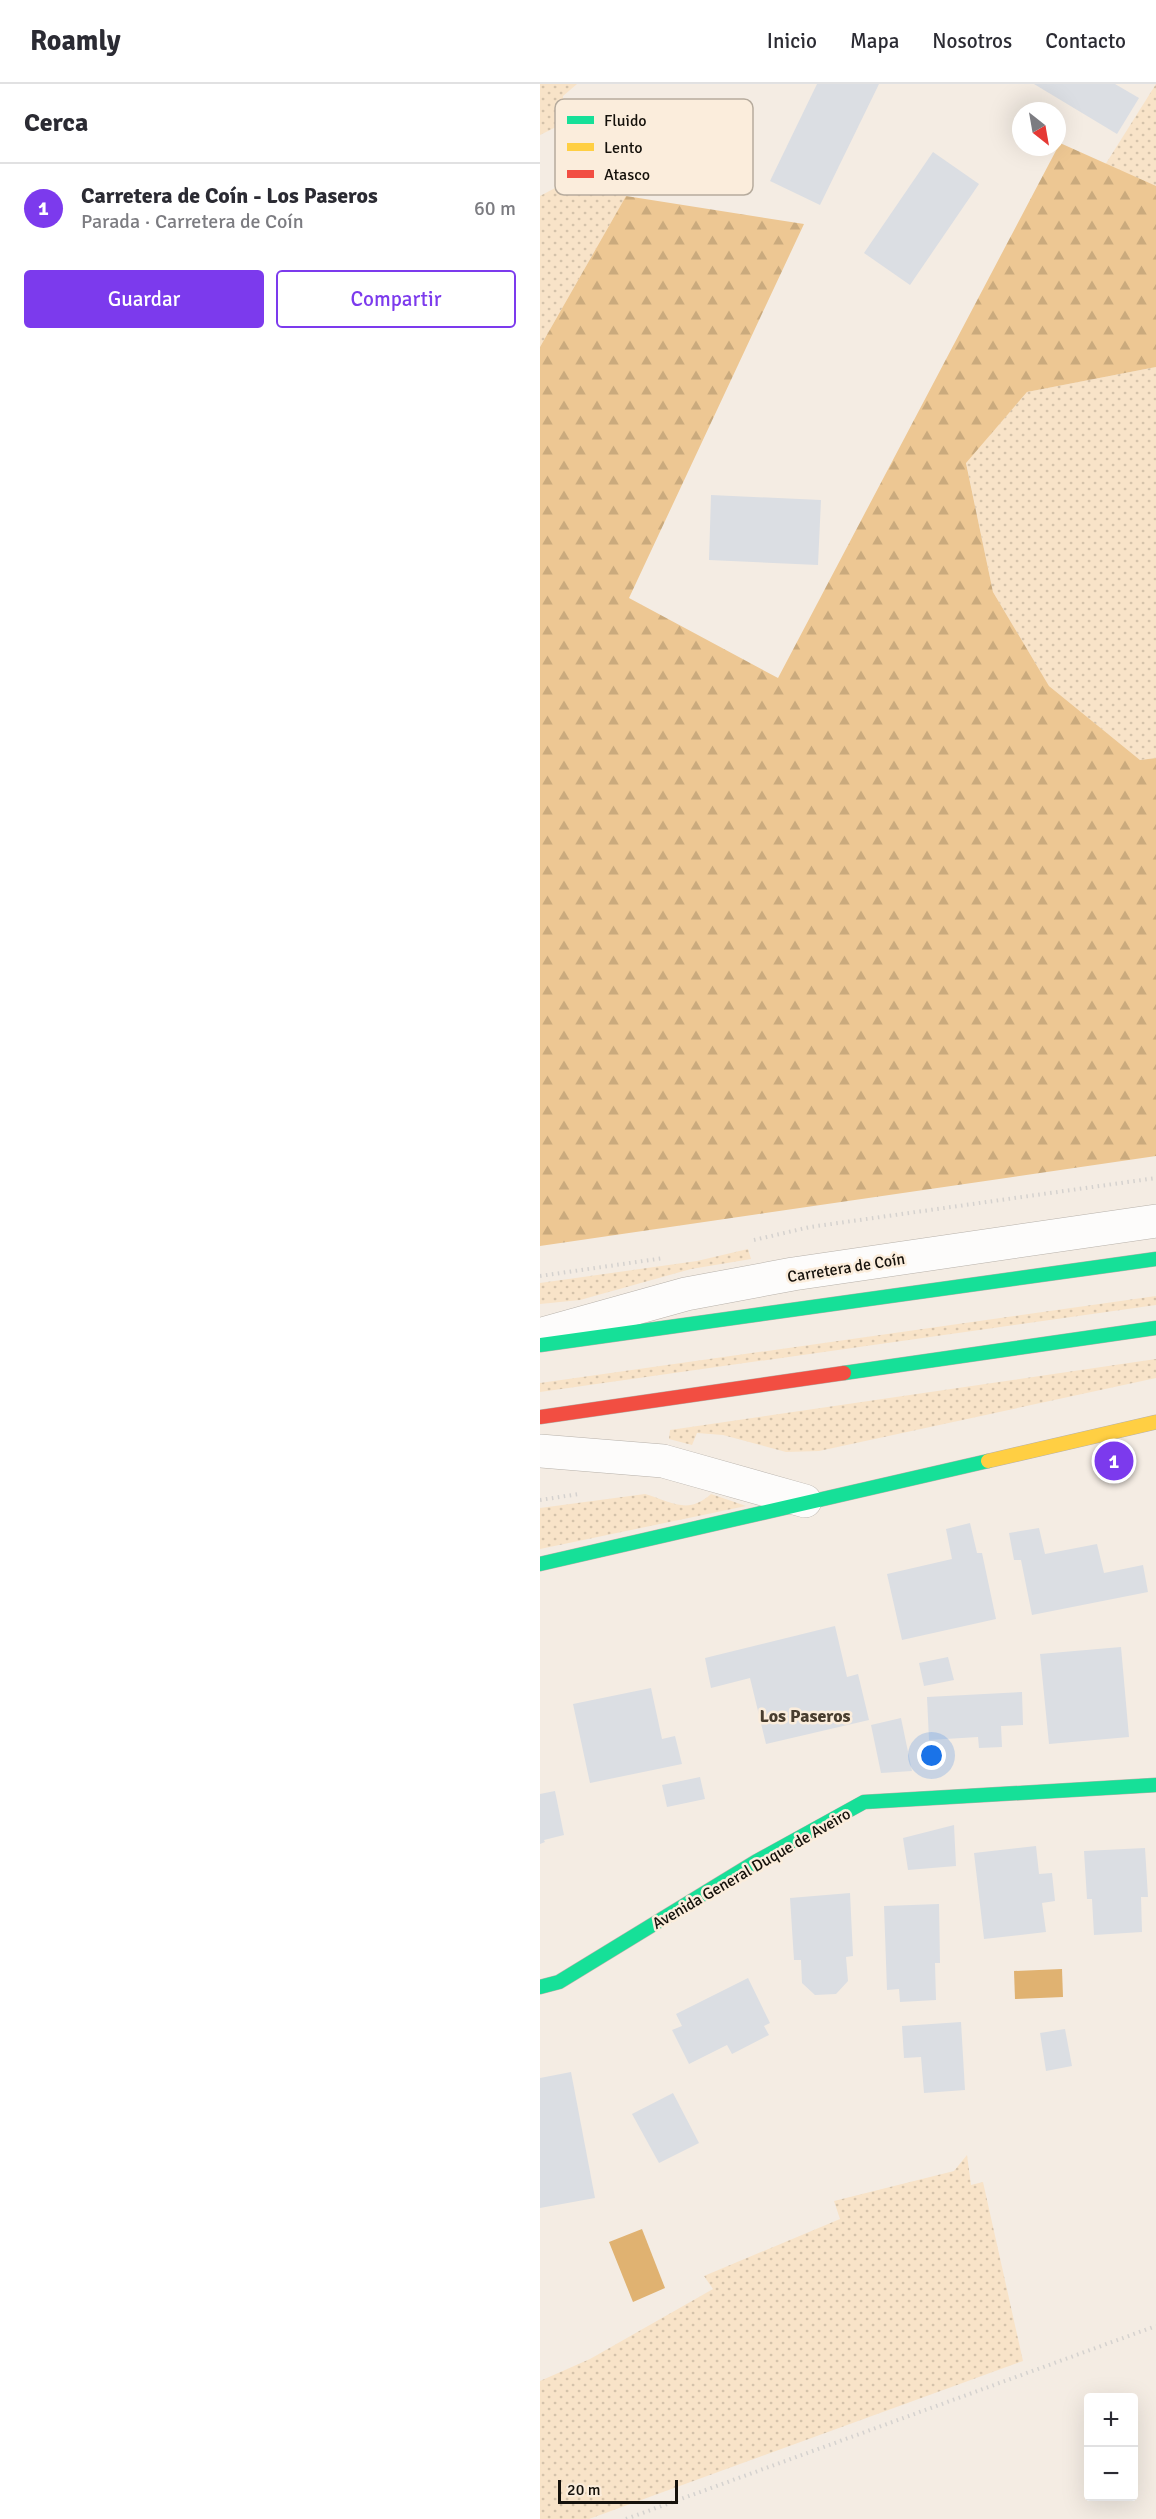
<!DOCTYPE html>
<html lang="es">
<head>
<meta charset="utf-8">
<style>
  :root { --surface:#fff; --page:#f2f2f3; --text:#2b2b33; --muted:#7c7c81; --line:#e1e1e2; --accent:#7c3aed }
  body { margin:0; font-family:Signika,sans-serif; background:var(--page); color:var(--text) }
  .controls { position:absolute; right:18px; bottom:18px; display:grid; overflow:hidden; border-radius:6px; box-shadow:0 6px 24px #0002 }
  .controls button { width:54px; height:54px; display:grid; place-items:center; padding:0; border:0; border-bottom:2px solid var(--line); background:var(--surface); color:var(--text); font:30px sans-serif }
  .compass { position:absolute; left:472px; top:18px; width:54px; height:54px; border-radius:50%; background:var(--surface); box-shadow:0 6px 24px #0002; rotate:149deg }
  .scale { position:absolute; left:18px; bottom:15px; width:120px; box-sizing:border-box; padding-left:6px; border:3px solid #15110b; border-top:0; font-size:16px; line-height:21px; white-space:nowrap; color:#15110b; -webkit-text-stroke:4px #fbeddc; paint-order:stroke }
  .you { position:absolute; left:392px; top:1672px; width:21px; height:21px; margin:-15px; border:4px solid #fff; border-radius:50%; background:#1a73e8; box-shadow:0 0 0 9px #1a73e833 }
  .badge { display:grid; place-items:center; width:39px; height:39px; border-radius:50%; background:var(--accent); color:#fff; font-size:20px; font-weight:700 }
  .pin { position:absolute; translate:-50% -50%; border:3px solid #fff; box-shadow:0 2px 6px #0006 }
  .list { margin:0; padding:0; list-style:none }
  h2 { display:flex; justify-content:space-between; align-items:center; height:78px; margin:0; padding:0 24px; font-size:26px }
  h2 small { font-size:20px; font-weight:400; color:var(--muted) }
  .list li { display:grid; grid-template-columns:39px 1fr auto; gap:18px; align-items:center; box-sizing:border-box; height:90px; padding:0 24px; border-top:2px solid var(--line) }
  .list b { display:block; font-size:22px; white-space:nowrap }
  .list p { margin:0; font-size:20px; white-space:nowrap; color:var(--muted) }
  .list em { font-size:20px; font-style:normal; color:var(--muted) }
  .actions { display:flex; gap:12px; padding:18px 24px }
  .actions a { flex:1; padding:14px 0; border:2px solid var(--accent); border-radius:6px; text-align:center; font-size:21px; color:var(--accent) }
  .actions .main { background:var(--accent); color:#fff }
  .map { position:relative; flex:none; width:616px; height:2435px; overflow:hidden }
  header { display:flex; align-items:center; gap:36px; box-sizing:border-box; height:84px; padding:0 30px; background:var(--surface); border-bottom:2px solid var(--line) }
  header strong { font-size:28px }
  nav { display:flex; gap:33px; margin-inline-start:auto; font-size:21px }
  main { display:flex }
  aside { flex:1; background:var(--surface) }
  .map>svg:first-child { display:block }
  .grass { fill:url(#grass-dots) }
  .forest { fill:url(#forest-firs) }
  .water { fill:#e0b271 }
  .building { fill:#dbdee3 }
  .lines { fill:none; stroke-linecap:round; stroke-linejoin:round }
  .street-casing { stroke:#b7b1aa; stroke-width:34 }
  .fast-casing { stroke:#b7b1aa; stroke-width:15 }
  .slow-casing { stroke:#b7b1aa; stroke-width:15 }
  .jam-casing { stroke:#b7b1aa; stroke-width:15 }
  .path { stroke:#d5d2cf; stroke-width:4; stroke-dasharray:1.5 4.5; stroke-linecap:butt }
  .street { stroke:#fdfcfb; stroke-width:33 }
  .fast { stroke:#16e098; stroke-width:14 }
  .slow { stroke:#ffcf43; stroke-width:14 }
  .jam { stroke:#f24e42; stroke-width:14 }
  .labels { text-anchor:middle; stroke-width:5; stroke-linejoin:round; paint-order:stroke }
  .street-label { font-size:16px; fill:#15110b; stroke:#fbeddc }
  .neighbourhood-label { font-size:18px; font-weight:bold; fill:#483d2f; stroke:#fbeddc }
  .key { fill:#fbeddc; stroke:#b6ab9d; stroke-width:1.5 }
  .key-label { font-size:16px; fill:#15110b }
</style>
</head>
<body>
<header>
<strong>Roamly</strong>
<nav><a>Inicio</a><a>Mapa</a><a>Nosotros</a><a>Contacto</a></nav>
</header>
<main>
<aside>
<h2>Cerca<small></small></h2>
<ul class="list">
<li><span class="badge">1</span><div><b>Carretera de Coín - Los Paseros</b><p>Parada · Carretera de Coín</p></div><em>60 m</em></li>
</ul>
<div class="actions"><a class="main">Guardar</a><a>Compartir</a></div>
</aside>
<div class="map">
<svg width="616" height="2435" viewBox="0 0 616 2435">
  <defs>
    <pattern id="grass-dots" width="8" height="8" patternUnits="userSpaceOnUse" patternTransform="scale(1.5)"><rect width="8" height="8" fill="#f8e3c8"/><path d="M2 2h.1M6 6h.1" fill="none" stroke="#d4c2aa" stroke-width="1.8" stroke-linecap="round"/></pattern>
    <pattern id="forest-firs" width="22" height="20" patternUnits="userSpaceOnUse" patternTransform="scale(1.5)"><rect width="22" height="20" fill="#edc793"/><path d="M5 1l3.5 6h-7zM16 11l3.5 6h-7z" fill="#caaa7d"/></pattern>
  </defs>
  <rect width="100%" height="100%" fill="#f4ece3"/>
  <!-- grass -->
  <g class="grass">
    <polygon points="0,0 37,0 23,12 24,39 0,51"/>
    <polygon points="616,0 616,103 565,81"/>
    <polygon points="49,86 86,112 0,263 0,112"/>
    <polygon points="616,283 616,674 600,676 509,602 453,508 426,378 487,308"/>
    <polygon points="208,1165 211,1175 151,1185 40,1216 0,1220 0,1199 157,1177"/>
    <polygon points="616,1212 616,1221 0,1308 0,1299"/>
    <polygon points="616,1275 616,1294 279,1367 246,1368 183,1351 157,1349 152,1361 129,1355 130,1346"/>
    <path d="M105,1410C132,1418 148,1431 171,1410L206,1422L0,1465V1424Z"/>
    <polygon points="427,2071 431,2101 443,2098 483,2277 49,2435 0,2435 0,2297 50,2275 173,2205 164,2192 300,2135 294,2117 414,2087"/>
  </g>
  <!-- forest -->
  <polygon class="forest" points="520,59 616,102 616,283 487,308 426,379 453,508 509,602 600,676 616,674 616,1072 0,1162 0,263 86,112 264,140 89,514 238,594"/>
  <!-- water -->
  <g class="water">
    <polygon points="522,1885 523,1913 475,1915 474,1887"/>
    <polygon points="102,2145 125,2204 93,2218 69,2158"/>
  </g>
  <!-- building -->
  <g class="building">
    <polygon points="277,0 339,0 280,121 230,97"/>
    <polygon points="494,0 575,0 599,14 577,50"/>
    <polygon points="393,68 439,100 370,201 324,169"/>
    <polygon points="171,411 281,416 278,481 169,476"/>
    <polygon points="430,1439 437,1469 442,1469 456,1535 362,1556 347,1490 412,1475 406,1445"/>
    <polygon points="499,1444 505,1470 557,1460 564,1489 603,1481 608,1508 492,1531 481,1476 474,1476 469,1449"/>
    <polygon points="295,1542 307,1593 318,1590 329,1636 226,1660 210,1594 171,1604 165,1574"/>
    <polygon points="581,1563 589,1653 509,1660 500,1570"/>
    <polygon points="408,1573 414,1596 384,1602 379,1579"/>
    <polygon points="111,1604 122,1655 135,1652 142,1680 50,1699 33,1620"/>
    <polygon points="482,1608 483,1641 461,1642 462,1663 439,1664 438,1653 389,1656 387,1613"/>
    <polygon points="361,1634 372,1687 341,1689 331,1641"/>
    <polygon points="160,1693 165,1715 127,1723 122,1701"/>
    <polygon points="15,1707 24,1751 4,1756 5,1758 0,1760 0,1710"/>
    <polygon points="414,1741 416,1782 368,1786 363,1754"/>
    <polygon points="496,1762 499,1790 512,1789 515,1817 502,1819 506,1848 444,1855 434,1769"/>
    <polygon points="605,1764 608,1813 601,1813 602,1848 554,1851 552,1815 547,1815 544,1767"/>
    <polygon points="310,1809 313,1872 306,1873 308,1897 296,1910 275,1911 262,1899 261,1876 254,1876 250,1814"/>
    <polygon points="399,1820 400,1879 395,1879 396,1916 360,1918 359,1905 347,1906 344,1822"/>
    <polygon points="208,1894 230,1939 224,1942 229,1951 192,1970 187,1961 149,1980 132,1946 142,1942 136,1930"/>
    <polygon points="421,1938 425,2006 384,2009 381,1973 364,1974 362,1942"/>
    <polygon points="525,1945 532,1982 506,1987 500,1949"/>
    <polygon points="31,1988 55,2114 0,2124 0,1994"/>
    <polygon points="133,2009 159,2059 119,2079 92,2030"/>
  </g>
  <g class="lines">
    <!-- street casing -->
    <g class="street-casing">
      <g id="street">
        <polyline points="2,1250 146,1210 253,1190 616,1137"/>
        <polyline points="0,1367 123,1377 265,1417"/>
      </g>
    </g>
    <!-- fast casing -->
    <g class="fast-casing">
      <g id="fast">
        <polyline points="0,1261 616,1175"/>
        <polyline points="304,1289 616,1244"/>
        <polyline points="0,1480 448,1377"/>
        <polyline points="0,1903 19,1898 217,1777 324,1718 616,1701"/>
      </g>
    </g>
    <!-- slow casing -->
    <g class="slow-casing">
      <polyline id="slow" points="448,1377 616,1338"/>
    </g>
    <!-- jam casing -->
    <g class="jam-casing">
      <polyline id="jam" points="0,1333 304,1289"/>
    </g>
    <!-- path -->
    <g class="path">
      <polyline points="214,1156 270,1143 616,1094"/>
      <polyline points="0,1192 124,1174"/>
      <polyline points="0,1416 39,1410"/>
      <polyline points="86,2435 616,2242"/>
    </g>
    <!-- street -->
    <use href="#street" class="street"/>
    <!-- fast -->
    <use href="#fast" class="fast"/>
    <!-- slow -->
    <use href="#slow" class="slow"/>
    <!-- jam -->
    <use href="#jam" class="jam"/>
  </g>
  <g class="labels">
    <!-- street labels -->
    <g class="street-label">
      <text transform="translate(306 1183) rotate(-9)" y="6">Carretera de Coín</text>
      <text transform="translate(211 1784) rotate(-30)" y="6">Avenida General Duque de Aveiro</text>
    </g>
    <!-- neighbourhood labels -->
    <g class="neighbourhood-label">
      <text x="265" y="1638">Los Paseros</text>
    </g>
  </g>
  <!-- legend -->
  <rect x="15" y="15" width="198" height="96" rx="9" class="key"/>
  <rect x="27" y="32" width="27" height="8" fill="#16e098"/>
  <rect x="27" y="59" width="27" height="8" fill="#ffcf43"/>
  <rect x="27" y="86" width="27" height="8" fill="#f24e42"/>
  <g class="key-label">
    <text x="64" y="42">Fluido</text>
    <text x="64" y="69">Lento</text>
    <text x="64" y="96">Atasco</text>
  </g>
</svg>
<div class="controls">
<button>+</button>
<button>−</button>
</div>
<svg class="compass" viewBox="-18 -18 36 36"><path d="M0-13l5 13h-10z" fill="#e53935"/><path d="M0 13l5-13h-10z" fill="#7c7c81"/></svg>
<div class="scale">20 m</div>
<div class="you"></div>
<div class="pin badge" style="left:574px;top:1377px">1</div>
</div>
</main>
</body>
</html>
